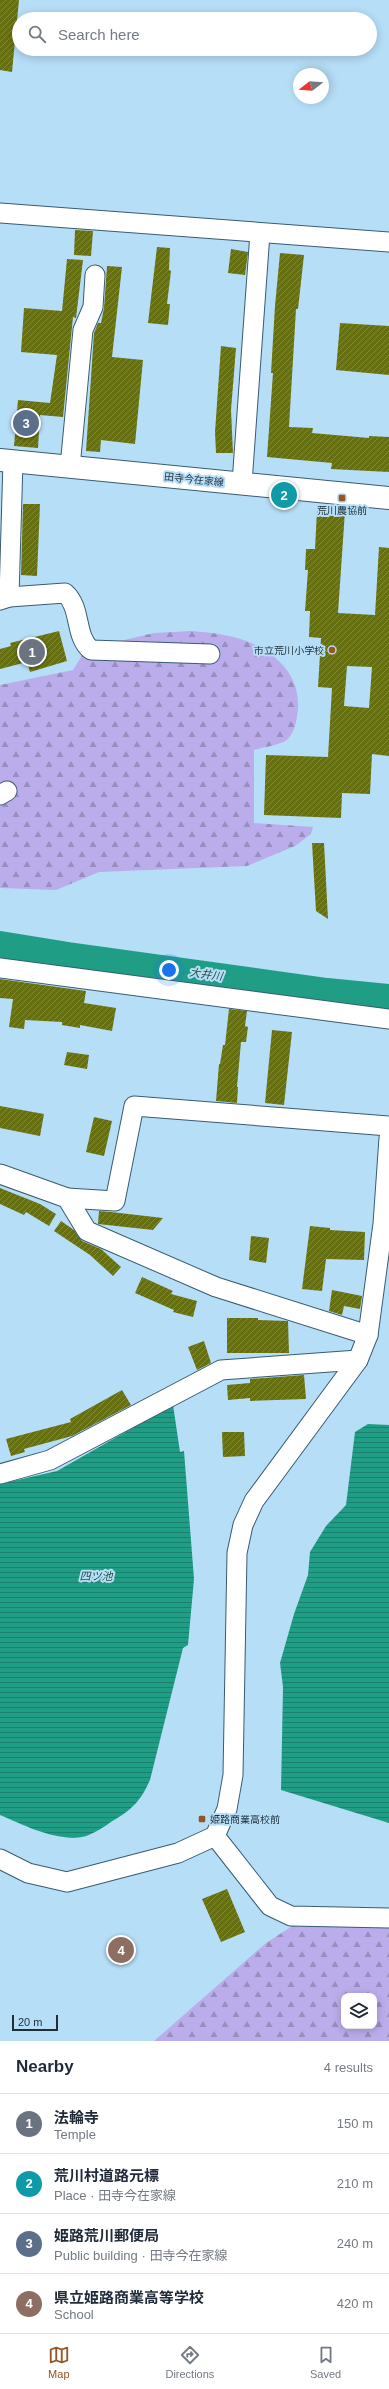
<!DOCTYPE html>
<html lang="en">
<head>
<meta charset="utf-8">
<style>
  :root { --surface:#fff; --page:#f6f6f7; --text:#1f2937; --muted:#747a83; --line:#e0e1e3; --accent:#965522 }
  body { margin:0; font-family:Arial,"Noto Sans JP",sans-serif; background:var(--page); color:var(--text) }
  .controls { position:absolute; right:12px; bottom:12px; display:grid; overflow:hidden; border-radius:8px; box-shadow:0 2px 10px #0003 }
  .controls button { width:36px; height:36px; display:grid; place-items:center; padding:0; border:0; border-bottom:1px solid var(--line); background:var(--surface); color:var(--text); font:20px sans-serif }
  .compass { position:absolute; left:293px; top:68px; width:36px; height:36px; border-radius:50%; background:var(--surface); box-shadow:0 2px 10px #0003; rotate:253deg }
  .scale { position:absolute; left:12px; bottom:10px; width:46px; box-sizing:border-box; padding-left:4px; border:2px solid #1f2e38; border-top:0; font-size:11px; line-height:14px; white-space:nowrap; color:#1f2e38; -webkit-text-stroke:3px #b6def7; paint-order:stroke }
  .you { position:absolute; left:169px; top:970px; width:14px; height:14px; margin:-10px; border:3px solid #fff; border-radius:50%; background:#1a73e8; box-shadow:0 0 0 6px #1a73e833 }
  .badge { display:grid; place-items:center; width:26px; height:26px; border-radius:50%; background:var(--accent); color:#fff; font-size:13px; font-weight:700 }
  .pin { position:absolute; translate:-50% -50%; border:2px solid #fff; box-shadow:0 1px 4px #0006 }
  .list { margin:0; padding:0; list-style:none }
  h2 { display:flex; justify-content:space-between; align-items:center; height:52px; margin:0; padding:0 16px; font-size:17px }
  h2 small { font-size:13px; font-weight:400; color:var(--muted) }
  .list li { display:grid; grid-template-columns:26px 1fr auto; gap:12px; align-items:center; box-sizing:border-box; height:60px; padding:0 16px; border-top:1px solid var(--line) }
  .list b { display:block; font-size:15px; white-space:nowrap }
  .list p { margin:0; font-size:13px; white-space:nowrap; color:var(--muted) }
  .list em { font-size:13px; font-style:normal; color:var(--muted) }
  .icon { flex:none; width:22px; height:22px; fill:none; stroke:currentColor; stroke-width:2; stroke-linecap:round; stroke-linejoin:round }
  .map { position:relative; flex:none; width:389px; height:2041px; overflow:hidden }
  .search { position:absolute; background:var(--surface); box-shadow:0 2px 10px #0003; left:12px; right:12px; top:12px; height:44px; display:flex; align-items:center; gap:10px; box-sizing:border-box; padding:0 14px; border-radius:22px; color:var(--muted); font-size:15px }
  .sheet { height:292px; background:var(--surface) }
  nav { display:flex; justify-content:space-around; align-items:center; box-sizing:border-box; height:56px; border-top:1px solid var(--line); background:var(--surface); font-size:11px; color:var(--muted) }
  nav a { display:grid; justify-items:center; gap:2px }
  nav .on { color:var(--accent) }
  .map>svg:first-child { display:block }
  .forest { fill:url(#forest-firs); fill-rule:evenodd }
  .water { fill:url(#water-rules) }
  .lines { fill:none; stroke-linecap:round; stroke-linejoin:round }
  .river { stroke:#209e85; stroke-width:28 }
  .building { fill:url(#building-hatch); fill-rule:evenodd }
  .minor-casing { stroke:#385c71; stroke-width:21 }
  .secondary-casing { stroke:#385c71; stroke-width:24 }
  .minor { stroke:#fff; stroke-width:19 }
  .secondary { stroke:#fff; stroke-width:22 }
  .poi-dot { fill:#965522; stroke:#b6def7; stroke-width:1.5 }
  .labels { text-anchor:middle; stroke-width:4; stroke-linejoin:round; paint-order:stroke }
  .street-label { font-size:10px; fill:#1f2e38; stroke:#b6def7 }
  .poi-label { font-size:10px; fill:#1f2e38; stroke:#b6def7 }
  .water-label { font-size:11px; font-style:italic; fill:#215146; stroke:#b6def7 }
</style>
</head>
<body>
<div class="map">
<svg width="389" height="2041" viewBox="0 0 389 2041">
  <defs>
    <pattern id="forest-firs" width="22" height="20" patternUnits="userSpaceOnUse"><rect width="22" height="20" fill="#bbadeb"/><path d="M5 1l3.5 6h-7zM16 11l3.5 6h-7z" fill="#978dbf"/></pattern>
    <pattern id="water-rules" width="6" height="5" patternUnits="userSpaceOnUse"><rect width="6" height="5" fill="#209e85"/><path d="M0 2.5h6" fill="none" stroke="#1b816e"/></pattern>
    <pattern id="building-hatch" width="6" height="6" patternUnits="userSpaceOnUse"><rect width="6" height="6" fill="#677011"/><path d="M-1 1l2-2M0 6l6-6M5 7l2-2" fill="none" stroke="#808846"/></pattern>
  </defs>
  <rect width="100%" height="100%" fill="#b6def7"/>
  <!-- forest -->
  <g class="forest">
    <path d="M191,631C216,633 243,636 265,650C289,666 302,687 297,716C296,724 294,732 288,739C282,745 263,747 254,750V823L313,827L311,834L295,846L247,866L99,872L56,890L0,888V685L73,670L86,649L154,633Z"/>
    <path d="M294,1925L389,1927V2041H154L266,1943ZM344,1996H374V2026H344Z"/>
  </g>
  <!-- water -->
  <g class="water">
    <path d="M173,1405L180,1452L184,1451L194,1579L188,1645L183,1648L150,1780C141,1800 133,1809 114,1820C105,1826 93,1835 82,1837C54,1841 24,1825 0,1815V1484L57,1471Z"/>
    <polygon points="368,1424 389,1425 389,1823 281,1790 283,1687 280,1663 294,1614 308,1575 310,1552 326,1526 346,1505 355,1432"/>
  </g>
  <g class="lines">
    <!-- river -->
    <polyline class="river" points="0,945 68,956 327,992 389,998"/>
  </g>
  <!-- building -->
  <g class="building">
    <polygon points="0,0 19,0 12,72 0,70"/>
    <polygon points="75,230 93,231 91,256 74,255"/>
    <polygon points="157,247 170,248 169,270 171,271 167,304 170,304 168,325 148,323"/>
    <polygon points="231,249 248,252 245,275 228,273"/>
    <polygon points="280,253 304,255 298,309 296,309 289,427 313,428 312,433 369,438 369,436 389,437 389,472 331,469 332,463 267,457 273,373 271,373 275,306"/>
    <polygon points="67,259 83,260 76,318 73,317 63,417 40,415 38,448 14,446 18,400 50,403 57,355 21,352 24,308 62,311"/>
    <polygon points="107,266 122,267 112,357 143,360 135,444 101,440 100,452 86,451 94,333 98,323 101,323 104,308"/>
    <polygon points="340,323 389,326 389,375 336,370"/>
    <polygon points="221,346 236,348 231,410 233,453 216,453 215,432"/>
    <polygon points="23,504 40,504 37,576 21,575"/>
    <path d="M317,510L345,511L338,613L375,615L379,547L389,548V756L372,754L370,794L342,793L341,818L264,815L266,755L328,757L332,688L318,687L321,638L309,637L310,611H305L308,570H305L306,549H315ZM347,666L372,667L369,708L344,706Z"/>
    <polygon points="59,631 67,661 30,672 27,662 0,669 0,649 11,646 10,643"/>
    <polygon points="312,843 324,843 328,919 316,911"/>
    <polygon points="0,979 86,991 84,1003 116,1008 112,1031 80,1025 80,1028 62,1025 62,1022 25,1020 24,1029 9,1027 13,999 0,998"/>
    <polygon points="229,1009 247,1011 245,1026 248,1027 246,1042 241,1042 237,1087 238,1087 237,1103 216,1101 219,1064 220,1064 223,1045 225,1045"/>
    <polygon points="272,1030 292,1032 284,1105 265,1103"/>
    <polygon points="67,1052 89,1055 87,1069 64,1065"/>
    <polygon points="0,1106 44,1114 40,1136 0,1128"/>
    <polygon points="94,1117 112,1121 104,1156 86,1152"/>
    <polygon points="0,1188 40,1204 56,1214 49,1226 26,1212 24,1215 0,1204"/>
    <polygon points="99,1211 111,1212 163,1218 153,1230 98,1224"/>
    <polygon points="61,1221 74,1230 82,1241 101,1249 121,1267 113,1276 90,1255 54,1231"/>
    <polygon points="310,1226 330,1228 330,1230 365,1232 364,1260 326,1259 322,1291 302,1289"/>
    <polygon points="251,1236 269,1238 266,1263 249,1260"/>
    <polygon points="142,1277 173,1291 171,1294 197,1301 193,1317 173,1312 174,1310 135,1293"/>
    <polygon points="332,1290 362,1296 360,1309 344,1306 342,1315 329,1311"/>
    <polygon points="227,1318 258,1318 258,1320 288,1321 289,1353 227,1353"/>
    <polygon points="204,1341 211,1363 197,1370 188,1347"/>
    <polygon points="304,1375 306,1399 250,1401 250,1398 228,1400 227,1385 250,1383 250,1379"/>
    <polygon points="122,1390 131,1405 72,1436 24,1449 25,1452 11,1456 6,1439 71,1422 70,1419"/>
    <polygon points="222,1432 244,1432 245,1456 223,1457"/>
    <polygon points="227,1889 245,1932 221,1942 202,1899"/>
  </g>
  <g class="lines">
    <!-- minor casing -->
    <g class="minor-casing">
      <g id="minor">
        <polyline points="0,213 389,242"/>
        <polyline points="70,467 83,330 93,307 95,275"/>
        <polyline points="242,483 260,233"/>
        <path d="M9,597L65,593C82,608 74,636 91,650L210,654"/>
        <polyline points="0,600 9,597 13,461"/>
        <polyline points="0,795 7,791"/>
        <polyline points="0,968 389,1019"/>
        <polyline points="0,1174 67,1198 87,1231 216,1287 368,1335"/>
        <polyline points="67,1198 115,1201 134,1106 389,1126"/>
        <polyline points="0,1474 50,1460 221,1370 358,1360"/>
        <polyline points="215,1836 270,1906 291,1916 389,1918"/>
        <polyline points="0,1859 28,1873 67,1882 178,1853 215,1836 227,1809 233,1775 237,1553 243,1525 254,1501 358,1360 368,1335 383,1224 389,1138"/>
      </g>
    </g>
    <!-- secondary casing -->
    <g class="secondary-casing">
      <polyline id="secondary" points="0,460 389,498"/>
    </g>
    <!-- minor -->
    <use href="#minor" class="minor"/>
    <!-- secondary -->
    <use href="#secondary" class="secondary"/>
  </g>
  <!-- markers -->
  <g class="poi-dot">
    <rect x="338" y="494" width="8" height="8" rx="2"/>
    <circle cx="332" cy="650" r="4"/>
    <rect x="198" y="1815" width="8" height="8" rx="2"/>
  </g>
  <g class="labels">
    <!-- street labels -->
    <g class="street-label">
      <text transform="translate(194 479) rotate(6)" y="4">田寺今在家線</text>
    </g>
    <!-- poi labels -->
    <g class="poi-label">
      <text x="342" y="514">荒川農協前</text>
      <text x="324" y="654" text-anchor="end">市立荒川小学校</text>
      <text x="210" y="1823" text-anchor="start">姫路商業高校前</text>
    </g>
    <!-- water labels -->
    <g class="water-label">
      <text transform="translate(206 974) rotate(8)" y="4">大井川</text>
      <text x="96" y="1580">四ツ池</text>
    </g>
  </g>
</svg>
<div class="controls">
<button><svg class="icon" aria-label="layers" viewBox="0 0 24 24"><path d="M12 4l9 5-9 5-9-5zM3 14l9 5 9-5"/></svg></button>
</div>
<svg class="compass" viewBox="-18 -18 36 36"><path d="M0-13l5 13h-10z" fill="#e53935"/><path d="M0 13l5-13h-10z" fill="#747a83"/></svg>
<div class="scale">20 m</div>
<div class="you"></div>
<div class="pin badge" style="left:32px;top:652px;background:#6b7280">1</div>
<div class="pin badge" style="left:284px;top:495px;background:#0f9aa8">2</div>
<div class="pin badge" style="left:26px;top:423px;background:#5c6f8a">3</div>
<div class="pin badge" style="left:121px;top:1950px;background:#8d6e63">4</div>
<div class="search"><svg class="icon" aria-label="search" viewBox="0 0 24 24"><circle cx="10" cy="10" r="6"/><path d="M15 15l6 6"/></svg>Search here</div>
</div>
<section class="sheet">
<h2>Nearby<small>4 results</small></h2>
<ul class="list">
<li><span class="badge" style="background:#6b7280">1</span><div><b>法輪寺</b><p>Temple</p></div><em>150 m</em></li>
<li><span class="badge" style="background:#0f9aa8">2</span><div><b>荒川村道路元標</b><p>Place · 田寺今在家線</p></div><em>210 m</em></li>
<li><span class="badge" style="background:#5c6f8a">3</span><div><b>姫路荒川郵便局</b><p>Public building · 田寺今在家線</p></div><em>240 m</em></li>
<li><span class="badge" style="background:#8d6e63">4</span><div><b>県立姫路商業高等学校</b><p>School</p></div><em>420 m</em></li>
</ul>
</section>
<nav>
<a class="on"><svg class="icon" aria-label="map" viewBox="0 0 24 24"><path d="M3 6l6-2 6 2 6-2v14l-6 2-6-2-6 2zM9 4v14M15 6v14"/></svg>Map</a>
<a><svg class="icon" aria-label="directions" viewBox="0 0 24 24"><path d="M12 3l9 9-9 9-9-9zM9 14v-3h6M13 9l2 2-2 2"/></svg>Directions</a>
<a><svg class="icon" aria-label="saved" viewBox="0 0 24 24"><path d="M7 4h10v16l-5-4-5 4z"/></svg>Saved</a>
</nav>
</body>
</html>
